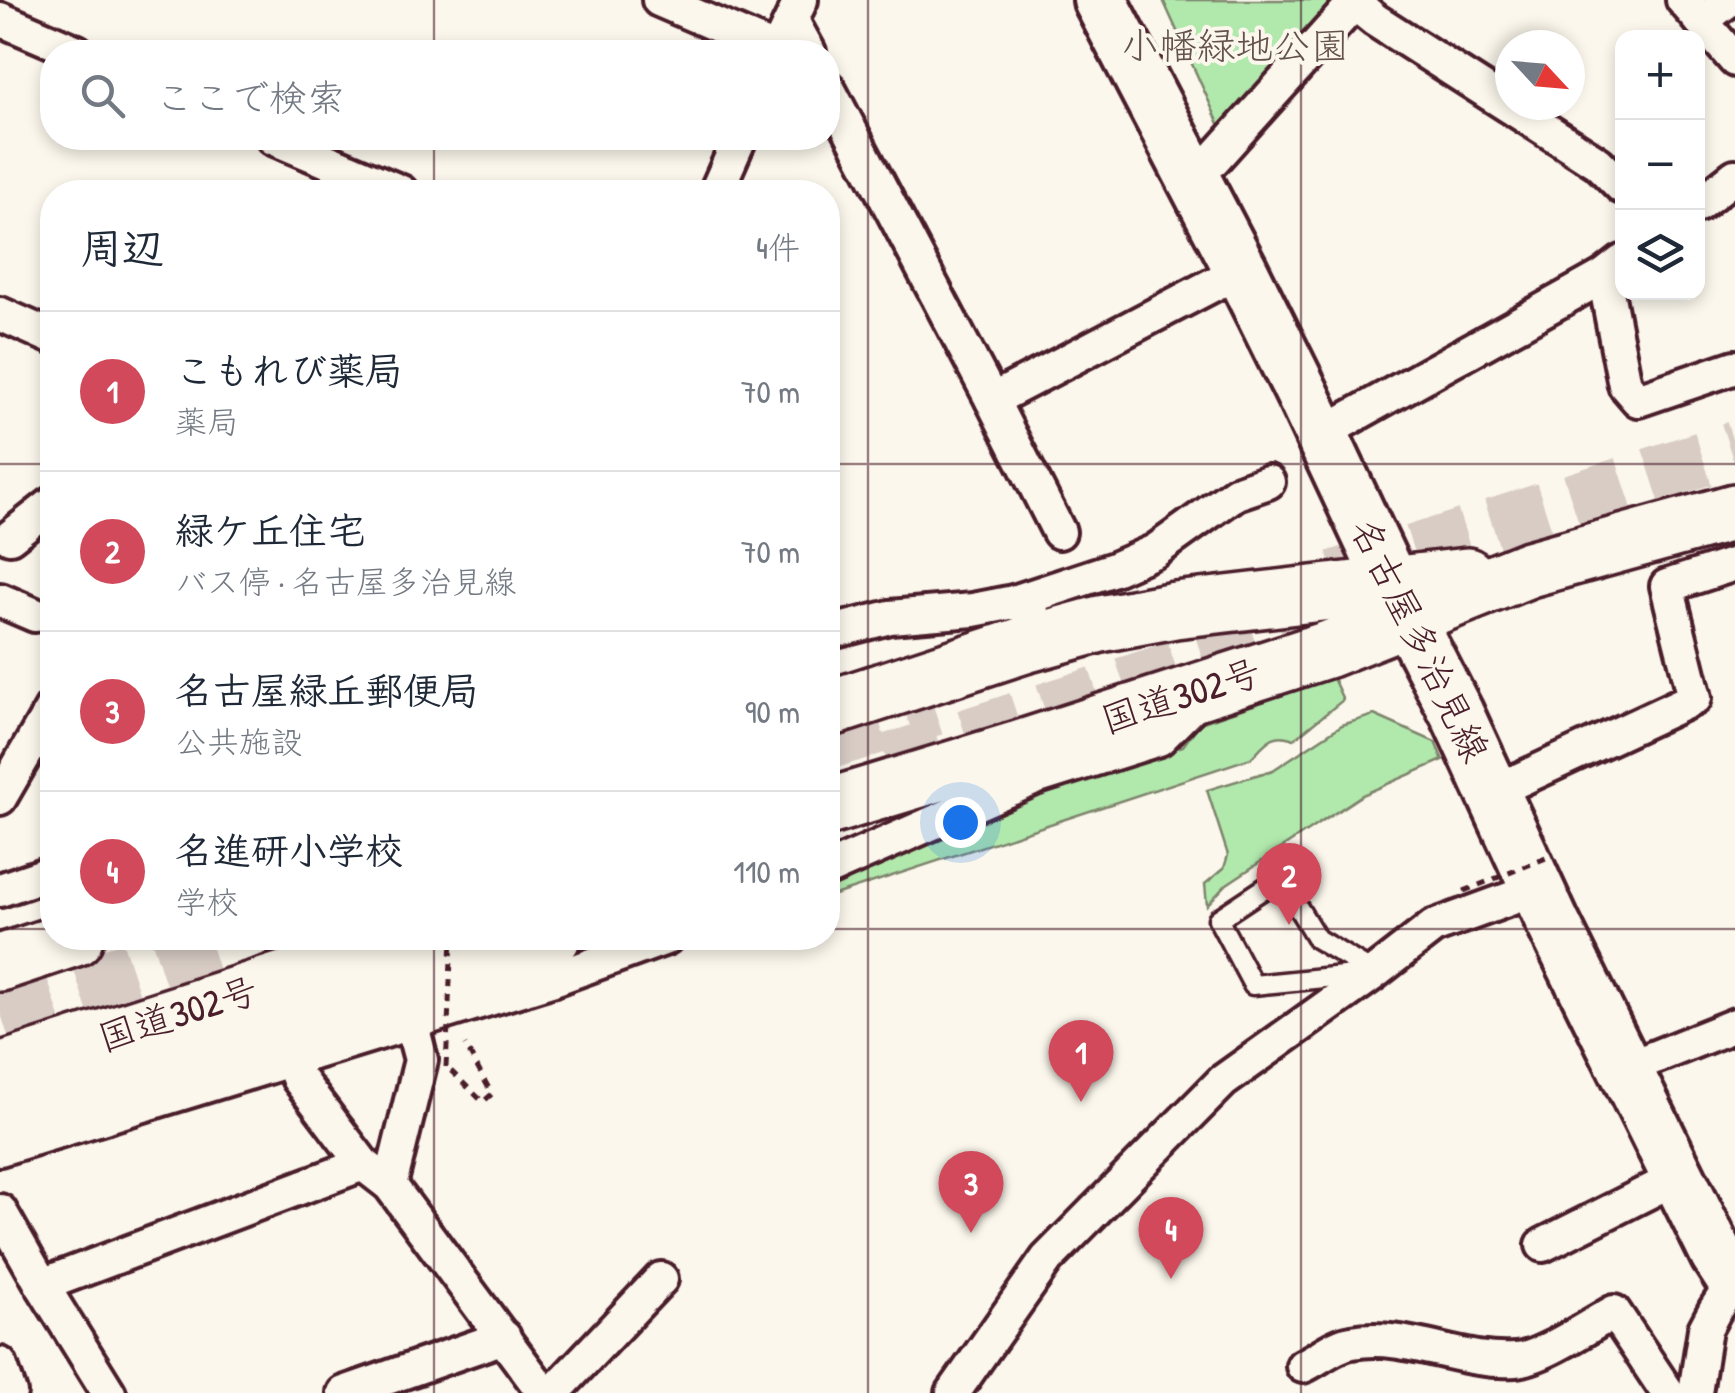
<!DOCTYPE html>
<html lang="ja">
<head>
<meta charset="utf-8">
<style>
  :root { --surface:#fff; --page:#f6f6f7; --text:#1f2937; --muted:#747a83; --line:#e0e1e3; --accent:#d1495b }
  body { margin:0; font-family:"Patrick Hand","Klee One",sans-serif; background:var(--page); color:var(--text) }
  .controls { position:absolute; right:30px; top:30px; display:grid; overflow:hidden; border-radius:20px; box-shadow:0 5px 15px #0003 }
  .controls button { width:90px; height:90px; display:grid; place-items:center; padding:0; border:0; border-bottom:2px solid var(--line); background:var(--surface); color:var(--text); font:50px sans-serif }
  .compass { position:absolute; left:1495px; top:30px; width:90px; height:90px; border-radius:50%; background:var(--surface); box-shadow:0 5px 15px #0003; rotate:116deg }
  .you { position:absolute; left:960px; top:822px; width:35px; height:35px; margin:-25px; border:8px solid #fff; border-radius:50%; background:#1a73e8; box-shadow:0 0 0 15px #1a73e833 }
  .badge { display:grid; place-items:center; width:65px; height:65px; border-radius:50%; background:var(--accent); color:#fff; font-size:32px; font-weight:700 }
  .pin { position:absolute; translate:-50% -82px; filter:drop-shadow(0 2px 5px #0008) }
  .pin::after { content:''; position:absolute; top:52px; width:35px; height:30px; background:inherit; clip-path:polygon(0 0,100% 0,50% 100%) }
  .list { margin:0; padding:0; list-style:none }
  h2 { display:flex; justify-content:space-between; align-items:center; height:130px; margin:0; padding:0 40px; font-size:42px }
  h2 small { font-size:32px; font-weight:400; color:var(--muted) }
  .list li { display:grid; grid-template-columns:65px 1fr auto; gap:30px; align-items:center; box-sizing:border-box; height:160px; padding:0 40px; border-top:2px solid var(--line) }
  .list b { display:block; font-size:38px; white-space:nowrap }
  .list p { margin:0; font-size:32px; white-space:nowrap; color:var(--muted) }
  .list em { font-size:32px; font-style:normal; color:var(--muted) }
  .icon { flex:none; width:55px; height:55px; fill:none; stroke:currentColor; stroke-width:2; stroke-linecap:round; stroke-linejoin:round }
  .map { position:relative; flex:none; width:1735px; height:1393px; overflow:hidden }
  .search { position:absolute; background:var(--surface); box-shadow:0 5px 15px #0003; left:40px; top:40px; width:800px; height:110px; display:flex; align-items:center; gap:25px; box-sizing:border-box; padding:0 35px; border-radius:40px; color:var(--muted); font-size:38px }
  .panel { position:absolute; background:var(--surface); box-shadow:0 5px 15px #0003; left:40px; top:180px; width:800px; height:770px; border-radius:40px }
  .map>svg:first-child { display:block }
  .green { fill:#b1e9ad; stroke:#7e846c; stroke-width:2.5 }
  .lines { fill:none; stroke-linecap:round; stroke-linejoin:round }
  .highway-tunnel { stroke:#d8ccc5; stroke-width:55; stroke-dasharray:55 28; stroke-linecap:butt }
  .lane-casing { stroke:#4a1f2b; stroke-width:25 }
  .street-casing { stroke:#4a1f2b; stroke-width:40 }
  .primary-casing { stroke:#4a1f2b; stroke-width:60 }
  .highway-casing { stroke:#4a1f2b; stroke-width:62 }
  .path { stroke:#4a1f2b; stroke-width:5; stroke-dasharray:8 8; stroke-linecap:butt }
  .lane { stroke:#fbf7ec; stroke-width:18 }
  .street { stroke:#fbf7ec; stroke-width:32 }
  .primary { stroke:#fbf7ec; stroke-width:52 }
  .highway { stroke:#fbf7ec; stroke-width:55 }
  .path-bridge { stroke:#4a1f2b; stroke-width:5; stroke-dasharray:8 8; stroke-linecap:butt }
  .grid { fill:none; stroke:#4a1f2b; stroke-width:2.5; stroke-opacity:0.55 }
  .labels { text-anchor:middle; stroke-width:8; stroke-linejoin:round; paint-order:stroke }
  .park-label { font-size:38px; fill:#64524c; stroke:#fbf7ec }
  .street-label { font-size:38px; fill:#4a1f2b; stroke:#fbf7ec }
</style>
</head>
<body>
<div class="map">
<svg width="1735" height="1393" viewBox="0 0 1735 1393">
  <rect width="100%" height="100%" fill="#fbf7ec"/>
  <filter id="ink" filterUnits="userSpaceOnUse"><feTurbulence type="fractalNoise" baseFrequency=".01" numOctaves="2"/><feDisplacementMap in="SourceGraphic" scale="20" xChannelSelector="R" yChannelSelector="G"/><feConvolveMatrix kernelMatrix="1 2 1 2 8 2 1 2 1" color-interpolation-filters="sRGB"/></filter>
  <g filter="url(#ink)">
    <!-- green -->
    <g class="green">
      <polygon points="1163,0 1337,0 1221,128"/>
      <path d="M1333,678L1343,700L1294,739C1273,730 1265,744 1251,758L828,897V882L1023,794L1183,746L1200,723Z"/>
      <polygon points="1374,715 1435,742 1443,760 1362,795 1227,884 1207,905 1205,884 1224,868 1228,855 1207,790 1273,770 1342,725"/>
    </g>
    <g class="lines">
      <!-- highway-tunnel -->
      <g class="highway-tunnel">
        <polyline points="1335,578 1735,448"/>
        <polyline points="828,742 934,708"/>
        <polyline points="887,762 1394,597"/>
        <polyline points="0,1011 225,938"/>
      </g>
      <!-- lane casing -->
      <g class="lane-casing">
        <polygon id="lane" points="1280,878 1317,939 1374,973 1253,985 1218,919"/>
      </g>
      <!-- street casing -->
      <g class="street-casing">
        <g id="street">
          <polyline points="659,0 777,51"/>
          <polyline points="1683,0 1735,60"/>
          <polyline points="1354,3 1375,20 1598,163 1622,187"/>
          <polyline points="0,19 77,52"/>
          <polyline points="792,21 809,52"/>
          <polyline points="1701,21 1729,0"/>
          <polyline points="776,52 801,0"/>
          <polyline points="828,88 992,400 1241,270"/>
          <polyline points="273,138 401,192"/>
          <polyline points="1213,160 1357,0"/>
          <polyline points="716,192 740,138"/>
          <polyline points="1698,205 1735,176"/>
          <polyline points="1604,276 1625,385 1638,400 1735,367"/>
          <polyline points="0,314 52,337"/>
          <polyline points="992,400 1059,532"/>
          <polyline points="1321,434 1604,276 1622,262"/>
          <polyline points="10,537 52,504"/>
          <polyline points="0,600 35,615"/>
          <polyline points="1014,602 1114,569 1155,551 1236,493 1268,482"/>
          <polyline points="828,633 890,617 973,610 1014,602 1032,612"/>
          <polyline points="1493,792 1695,698 1667,586 1735,564"/>
          <polyline points="0,798 52,708"/>
          <polyline points="828,869 1035,778 1159,739 1197,701"/>
          <polyline points="0,890 52,872"/>
          <polyline points="291,1058 298,1078 363,1164 390,1185 544,1393"/>
          <polyline points="1625,1069 1735,1025"/>
          <polyline points="0,1149 551,980 666,938"/>
          <polyline points="390,1185 421,1060 411,1022"/>
          <polyline points="0,1211 42,1285 109,1393"/>
          <polyline points="1543,1245 1678,1177"/>
          <polyline points="42,1285 363,1164"/>
          <polyline points="0,1364 10,1393"/>
          <path d="M1303,1366C1318,1359 1336,1344 1352,1342C1408,1332 1460,1364 1515,1360C1541,1359 1590,1325 1614,1312L1668,1393"/>
          <polyline points="344,1393 504,1337"/>
          <polyline points="553,1393 661,1279"/>
          <polyline points="953,1393 1047,1259 1223,1081 1374,973 1433,927 1537,889"/>
          <polyline points="1695,1393 1705,1329 1715,1310 1734,1281"/>
        </g>
      </g>
      <!-- primary casing -->
      <g class="primary-casing">
        <polyline id="primary" points="1100,0 1241,270 1302,393 1408,619 1457,714 1553,923 1717,1255 1735,1283"/>
      </g>
      <!-- highway casing -->
      <g class="highway-casing">
        <g id="highway">
          <polyline points="828,709 1024,645 1100,624 1175,610 1467,576"/>
          <polyline points="828,807 1022,748 1329,649 1529,569 1735,512"/>
          <polyline points="0,963 75,938"/>
          <polyline points="0,1071 414,938"/>
          <polyline points="0,1111 552,938"/>
        </g>
      </g>
      <!-- path -->
      <polyline class="path" points="451,1071 483,1102 492,1094 465,1045"/>
      <!-- lane -->
      <use href="#lane" class="lane"/>
      <!-- street -->
      <use href="#street" class="street"/>
      <!-- primary -->
      <use href="#primary" class="primary"/>
      <!-- highway -->
      <use href="#highway" class="highway"/>
      <!-- path-bridge -->
      <g class="path-bridge">
        <polyline points="1464,891 1551,856"/>
        <polyline points="446,1067 452,938"/>
      </g>
    </g>
  </g>
  <!-- grid -->
  <path class="grid" d="M434,0V52M868,0V1393M1301,0V1393M434,138V192M0,464H52M828,464H1735M0,929H52M828,929H1735M434,938V1393"/>
  <g class="labels">
    <!-- park labels -->
    <g class="park-label">
      <text x="1235" y="59">小幡緑地公園</text>
    </g>
    <!-- street labels -->
    <g class="street-label">
      <text transform="translate(1420 640) rotate(64)" y="13">名古屋多治見線</text>
      <text transform="translate(1181 696) rotate(-18)" y="13">国道302号</text>
      <text transform="translate(178 1014) rotate(-18)" y="13">国道302号</text>
    </g>
  </g>
</svg>
<div class="controls">
<button>+</button>
<button>−</button>
<button><svg class="icon" aria-label="layers" viewBox="0 0 24 24"><path d="M12 4l9 5-9 5-9-5zM3 14l9 5 9-5"/></svg></button>
</div>
<svg class="compass" viewBox="-18 -18 36 36"><path d="M0-13l5 13h-10z" fill="#e53935"/><path d="M0 13l5-13h-10z" fill="#747a83"/></svg>
<div class="you"></div>
<div class="pin badge" style="left:1081px;top:1102px">1</div>
<div class="pin badge" style="left:1289px;top:925px">2</div>
<div class="pin badge" style="left:971px;top:1233px">3</div>
<div class="pin badge" style="left:1171px;top:1279px">4</div>
<div class="search"><svg class="icon" aria-label="search" viewBox="0 0 24 24"><circle cx="10" cy="10" r="6"/><path d="M15 15l6 6"/></svg>ここで検索</div>
<section class="panel">
<h2>周辺<small>4件</small></h2>
<ul class="list">
<li><span class="badge">1</span><div><b>こもれび薬局</b><p>薬局</p></div><em>70 m</em></li>
<li><span class="badge">2</span><div><b>緑ケ丘住宅</b><p>バス停 · 名古屋多治見線</p></div><em>70 m</em></li>
<li><span class="badge">3</span><div><b>名古屋緑丘郵便局</b><p>公共施設</p></div><em>90 m</em></li>
<li><span class="badge">4</span><div><b>名進研小学校</b><p>学校</p></div><em>110 m</em></li>
</ul>
</section>
</div>
</body>
</html>
